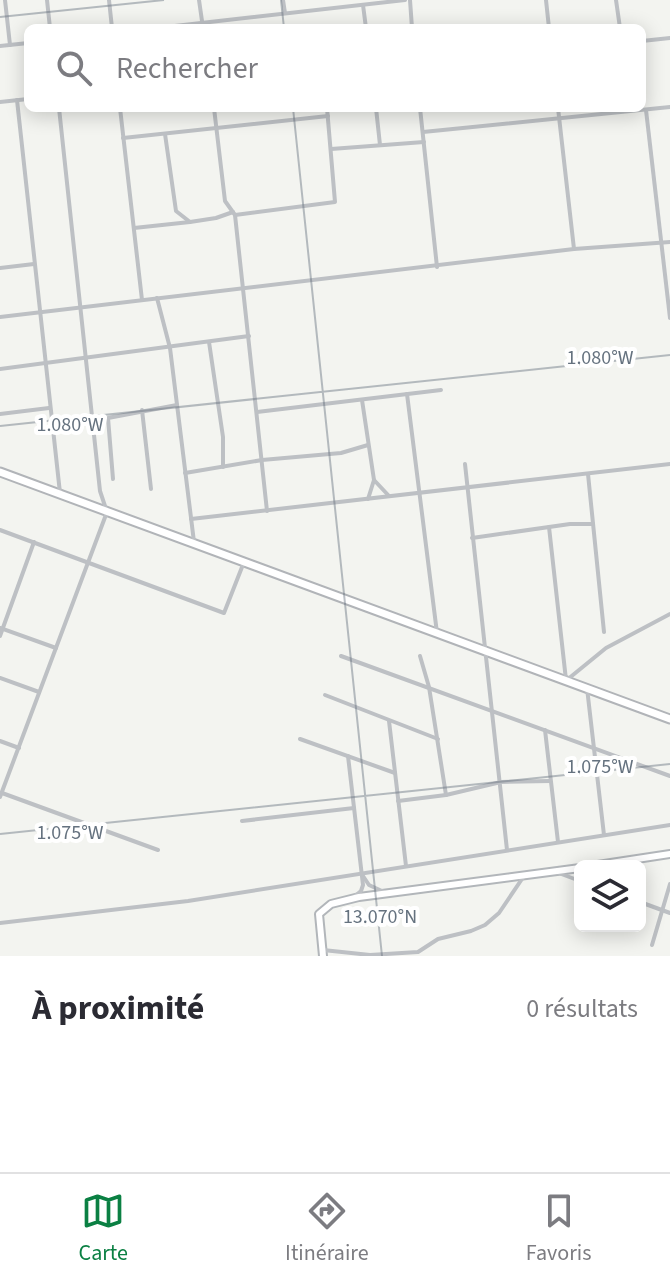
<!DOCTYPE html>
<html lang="fr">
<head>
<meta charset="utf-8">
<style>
  :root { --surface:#fff; --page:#f2f2f3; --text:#2b2b33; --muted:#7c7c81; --line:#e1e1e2; --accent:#0b8043 }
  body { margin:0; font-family:"Source Sans 3",sans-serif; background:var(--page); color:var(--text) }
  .controls { position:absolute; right:24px; bottom:24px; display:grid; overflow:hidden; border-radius:12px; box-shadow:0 4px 20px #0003 }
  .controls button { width:72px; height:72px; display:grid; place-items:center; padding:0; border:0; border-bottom:2px solid var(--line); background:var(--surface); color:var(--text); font:40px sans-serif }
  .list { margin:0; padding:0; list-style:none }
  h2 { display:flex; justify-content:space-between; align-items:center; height:104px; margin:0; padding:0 32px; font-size:34px }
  h2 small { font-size:26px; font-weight:400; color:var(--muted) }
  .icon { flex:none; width:44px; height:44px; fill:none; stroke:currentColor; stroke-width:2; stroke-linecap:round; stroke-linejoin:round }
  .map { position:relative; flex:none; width:670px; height:956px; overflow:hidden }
  .search { position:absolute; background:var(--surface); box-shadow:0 4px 20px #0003; left:24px; right:24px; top:24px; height:88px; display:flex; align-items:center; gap:20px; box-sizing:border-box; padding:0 28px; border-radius:12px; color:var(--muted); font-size:30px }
  .sheet { height:216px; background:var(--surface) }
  nav { display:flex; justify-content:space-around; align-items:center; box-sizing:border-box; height:112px; border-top:2px solid var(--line); background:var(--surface); font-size:22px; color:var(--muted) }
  nav a { display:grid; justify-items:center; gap:4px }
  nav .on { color:var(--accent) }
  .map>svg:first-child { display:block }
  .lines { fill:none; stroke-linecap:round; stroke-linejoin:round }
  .secondary-casing { stroke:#b2b6ba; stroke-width:10 }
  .primary-casing { stroke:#b1b4b8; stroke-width:11 }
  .street { stroke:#bdc0c4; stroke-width:4 }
  .secondary { stroke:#fff; stroke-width:6 }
  .primary { stroke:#fff; stroke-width:7 }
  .ticks { fill:none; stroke:#65727f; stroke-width:2; stroke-opacity:0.45 }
  .ticks-label { font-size:20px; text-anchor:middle; fill:#65727f; stroke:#fff; stroke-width:8; stroke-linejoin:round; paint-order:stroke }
</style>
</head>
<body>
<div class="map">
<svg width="670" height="956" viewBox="0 0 670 956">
  <rect width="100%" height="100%" fill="#f3f4f0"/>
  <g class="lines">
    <!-- secondary casing -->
    <g class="secondary-casing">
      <g id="secondary">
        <polyline points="591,866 670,854"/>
        <polyline points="323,956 319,914 331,904 359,897 580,868"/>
      </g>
    </g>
    <!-- primary casing -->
    <g class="primary-casing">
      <polyline id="primary" points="0,472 670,719"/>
    </g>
    <!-- street -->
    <g class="street">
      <polyline points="5,0 10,45"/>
      <polyline points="47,0 50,28"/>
      <polyline points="109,0 112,28"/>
      <polyline points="199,0 203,28"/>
      <polyline points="283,0 285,13"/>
      <polyline points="410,0 412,28"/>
      <polyline points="546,0 549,28"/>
      <polyline points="616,0 620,28"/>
      <polyline points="363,5 366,28"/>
      <polyline points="157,28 405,0"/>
      <polyline points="642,41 670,38"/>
      <polyline points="0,46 28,43"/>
      <polyline points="17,100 60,493"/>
      <polyline points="0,102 28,99"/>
      <polyline points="120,108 142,300"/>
      <polyline points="214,108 225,201 235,215 267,511"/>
      <polyline points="376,108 380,145"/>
      <polyline points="420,108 437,267"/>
      <polyline points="558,108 574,249"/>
      <polyline points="646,110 670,318"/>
      <polyline points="423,132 670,107"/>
      <polyline points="165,134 176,211 190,222 216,218 233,212"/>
      <polyline points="123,138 328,116"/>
      <polyline points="331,149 424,142"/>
      <polyline points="235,215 335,202 327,108"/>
      <polyline points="134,228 190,222"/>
      <polyline points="0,268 34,264"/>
      <polyline points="157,298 170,348 194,542"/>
      <polyline points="0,317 574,249 670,242"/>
      <polyline points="209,342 223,437 223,467"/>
      <polyline points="0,369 249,336"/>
      <polyline points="407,394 437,633"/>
      <polyline points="362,400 374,480 368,499"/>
      <polyline points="142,410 151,489"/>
      <polyline points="257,412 441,390"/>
      <polyline points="0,414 49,408"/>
      <polyline points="465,464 507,850"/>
      <polyline points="185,473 262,460 341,453 368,445"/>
      <polyline points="588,474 604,632"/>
      <polyline points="113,479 108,418 177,405"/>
      <polyline points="374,480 389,496"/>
      <polyline points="191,519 670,464"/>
      <polyline points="549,527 566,680"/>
      <polyline points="0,530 224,613 244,562"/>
      <polyline points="472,538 570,524 593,524"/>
      <polyline points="0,628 56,648"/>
      <polyline points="0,636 34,542"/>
      <polyline points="341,656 670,776"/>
      <polyline points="420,656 429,687 446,795"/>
      <polyline points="0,678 39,692"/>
      <polyline points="568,679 606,648 670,614"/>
      <polyline points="587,688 604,835"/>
      <polyline points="325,695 438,739"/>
      <polyline points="389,721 406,866"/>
      <polyline points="545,730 558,842"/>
      <polyline points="300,739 395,773"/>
      <polyline points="0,741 19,748"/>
      <polyline points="348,756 363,885 361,891 354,897"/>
      <polyline points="2,793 158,850"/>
      <polyline points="0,797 107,512 100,491 59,108"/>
      <polyline points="398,801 446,795 501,782 550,781"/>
      <polyline points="242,821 354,808"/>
      <polyline points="556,872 580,881"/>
      <polyline points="363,876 369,885 384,892"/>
      <polyline points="640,902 670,913"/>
      <polyline points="0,923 188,901 670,825"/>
      <polyline points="652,945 670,884"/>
      <polyline points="323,950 370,955 418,952 438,939 471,931 485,925 499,913 524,876"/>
    </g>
    <!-- secondary -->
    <use href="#secondary" class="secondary"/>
    <!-- primary -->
    <use href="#primary" class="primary"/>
  </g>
  <!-- ticks -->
  <path class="ticks" d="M281,0L284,28M0,17L164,0M293,108L382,956M0,426L670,355M0,834L670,764"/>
  <g class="ticks-label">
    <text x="600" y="364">1.080°W</text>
    <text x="70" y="431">1.080°W</text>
    <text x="600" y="773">1.075°W</text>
    <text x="70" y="839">1.075°W</text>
    <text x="380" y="923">13.070°N</text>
  </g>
</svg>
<div class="controls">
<button><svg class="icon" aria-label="layers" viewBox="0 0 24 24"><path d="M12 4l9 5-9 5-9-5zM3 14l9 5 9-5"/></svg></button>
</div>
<div class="search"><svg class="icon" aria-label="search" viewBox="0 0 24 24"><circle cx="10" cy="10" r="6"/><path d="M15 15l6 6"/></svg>Rechercher</div>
</div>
<section class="sheet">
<h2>À proximité<small>0 résultats</small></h2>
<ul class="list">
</ul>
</section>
<nav>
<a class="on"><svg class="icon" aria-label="map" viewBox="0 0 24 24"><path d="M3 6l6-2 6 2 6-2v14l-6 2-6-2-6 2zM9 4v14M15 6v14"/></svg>Carte</a>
<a><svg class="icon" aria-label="directions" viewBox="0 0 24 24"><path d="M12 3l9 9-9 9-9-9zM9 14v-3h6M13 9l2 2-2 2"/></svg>Itinéraire</a>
<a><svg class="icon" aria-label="saved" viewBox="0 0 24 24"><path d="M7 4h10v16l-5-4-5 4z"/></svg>Favoris</a>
</nav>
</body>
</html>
